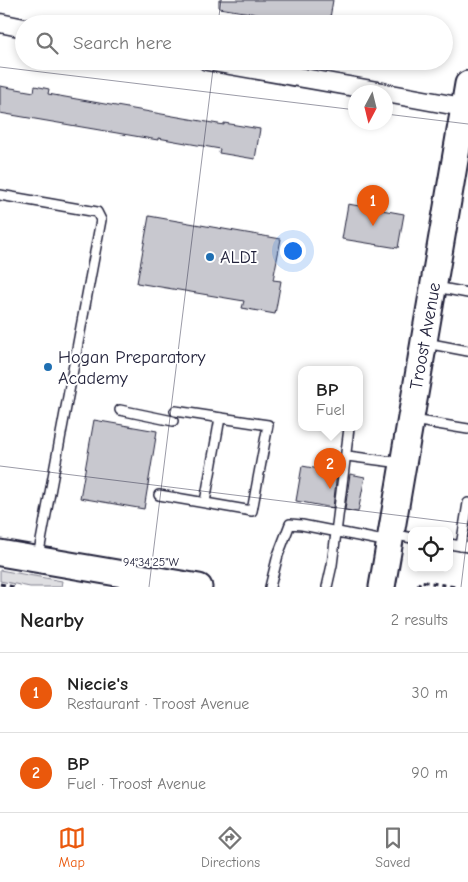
<!DOCTYPE html>
<html lang="en">
<head>
<meta charset="utf-8">
<style>
  :root { --surface:#fff; --page:#f6f6f6; --text:#222; --muted:#767676; --line:#e0e0e0; --accent:#ea580c }
  body { margin:0; font-family:"Comic Neue",sans-serif; background:var(--page); color:var(--text) }
  .controls { position:absolute; right:15px; bottom:15px; display:grid; overflow:hidden; border-radius:10px; box-shadow:0 2px 8px #0003 }
  .controls button { width:45px; height:45px; display:grid; place-items:center; padding:0; border:0; border-bottom:1px solid var(--line); background:var(--surface); color:var(--text); font:25px sans-serif }
  .compass { position:absolute; left:348px; top:85px; width:45px; height:45px; border-radius:50%; background:var(--surface); box-shadow:0 2px 8px #0003; rotate:187deg }
  .you { position:absolute; left:292px; top:250px; width:18px; height:18px; margin:-12px; border:4px solid #fff; border-radius:50%; background:#1a73e8; box-shadow:0 0 0 8px #1a73e833 }
  .badge { display:grid; place-items:center; width:32px; height:32px; border-radius:50%; background:var(--accent); color:#fff; font-size:16px; font-weight:700 }
  .pin { position:absolute; translate:-50% -41px; filter:drop-shadow(0 1px 2px #0008) }
  .pin::after { content:''; position:absolute; top:26px; width:18px; height:15px; background:inherit; clip-path:polygon(0 0,100% 0,50% 100%) }
  .popup { position:absolute; left:298px; top:366px; width:65px; height:65px; box-sizing:border-box; display:grid; place-content:center; border-radius:10px; background:var(--surface); filter:drop-shadow(0 1px 4px #0005); font-size:16px; white-space:nowrap; color:var(--muted) }
  .popup b { font-size:19px; color:var(--text) }
  .popup::after { content:''; position:absolute; left:50%; top:100%; margin-left:-10px; border:10px solid transparent; border-top-color:var(--surface) }
  .list { margin:0; padding:0; list-style:none }
  h2 { display:flex; justify-content:space-between; align-items:center; height:65px; margin:0; padding:0 20px; font-size:21px }
  h2 small { font-size:16px; font-weight:400; color:var(--muted) }
  .list li { display:grid; grid-template-columns:32px 1fr auto; gap:15px; align-items:center; box-sizing:border-box; height:80px; padding:0 20px; border-top:1px solid var(--line) }
  .list b { display:block; font-size:19px; white-space:nowrap }
  .list p { margin:0; font-size:16px; white-space:nowrap; color:var(--muted) }
  .list em { font-size:16px; font-style:normal; color:var(--muted) }
  .icon { flex:none; width:28px; height:28px; fill:none; stroke:currentColor; stroke-width:2; stroke-linecap:round; stroke-linejoin:round }
  .map { position:relative; flex:none; width:468px; height:587px; overflow:hidden }
  .search { position:absolute; background:var(--surface); box-shadow:0 2px 8px #0003; left:15px; right:15px; top:15px; height:55px; display:flex; align-items:center; gap:12px; box-sizing:border-box; padding:0 18px; border-radius:28px; color:var(--muted); font-size:19px }
  .sheet { height:225px; background:var(--surface) }
  nav { display:flex; justify-content:space-around; align-items:center; box-sizing:border-box; height:70px; border-top:1px solid var(--line); background:var(--surface); font-size:14px; color:var(--muted) }
  nav a { display:grid; justify-items:center; gap:2px }
  nav .on { color:var(--accent) }
  .map>svg:first-child { display:block }
  .green { fill:#dfdfe2; stroke:#80808e }
  .building { fill:#c8c8cf; stroke:#22223b }
  .lines { fill:none; stroke-linecap:round; stroke-linejoin:round }
  .lane-casing { stroke:#22223b; stroke-width:12 }
  .street-casing { stroke:#22223b; stroke-width:21 }
  .secondary-casing { stroke:#22223b; stroke-width:29 }
  .path { stroke:#22223b; stroke-width:3; stroke-dasharray:5 4; stroke-linecap:butt }
  .lane { stroke:#fff; stroke-width:9 }
  .street { stroke:#fff; stroke-width:18 }
  .secondary { stroke:#fff; stroke-width:25 }
  .ticks { fill:none; stroke:#22223b; stroke-width:1; stroke-opacity:0.45 }
  .poi-dot { fill:#1f6fb2; stroke:#fff; stroke-width:2 }
  .labels { text-anchor:middle; stroke-width:4; stroke-linejoin:round; paint-order:stroke }
  .poi-label { font-size:18px; fill:#22223b; stroke:#fff; text-anchor:start }
  .street-label { font-size:18px; fill:#22223b; stroke:#fff }
  .ticks-label { font-size:12px; text-anchor:middle; fill:#22223b; stroke:#fff; stroke-width:4; stroke-linejoin:round; paint-order:stroke }
</style>
</head>
<body>
<div class="map">
<svg width="468" height="587" viewBox="0 0 468 587">
  <rect width="100%" height="100%" fill="#fff"/>
  <filter id="ink" filterUnits="userSpaceOnUse"><feTurbulence type="fractalNoise" baseFrequency=".02" numOctaves="2"/><feDisplacementMap in="SourceGraphic" scale="10" xChannelSelector="R" yChannelSelector="G"/><feConvolveMatrix kernelMatrix="1 2 1 2 8 2 1 2 1" color-interpolation-filters="sRGB"/></filter>
  <g filter="url(#ink)">
    <!-- green -->
    <polygon class="green" points="0,570 62,581 61,587 30,587 0,581"/>
    <!-- building -->
    <g class="building">
      <polygon points="219,0 333,0 329,24 318,24 219,8"/>
      <polygon points="0,86 34,92 35,86 49,89 48,94 224,125 224,123 260,129 255,159 219,153 220,149 158,138 158,140 0,113"/>
      <polygon points="348,204 404,214 398,248 342,239"/>
      <polygon points="149,216 281,239 273,280 281,281 275,314 242,308 244,301 137,283"/>
      <polygon points="94,420 157,431 144,509 80,498"/>
      <polygon points="302,466 337,472 333,508 296,501"/>
      <polygon points="350,474 365,477 358,512 345,510"/>
    </g>
    <g class="lines">
      <!-- lane casing -->
      <g class="lane-casing">
        <g id="lane">
          <polyline points="0,195 97,212 101,220 38,557"/>
          <polyline points="436,287 468,293"/>
          <polyline points="426,343 468,351"/>
          <polyline points="120,410 173,421"/>
          <polyline points="413,420 468,429"/>
          <polyline points="347,456 401,463"/>
          <polyline points="159,495 252,511 268,425 175,411"/>
          <polyline points="205,502 220,418"/>
          <polyline points="392,534 412,538"/>
          <polyline points="449,544 468,547"/>
          <polyline points="461,546 468,503"/>
          <polyline points="270,587 278,555 290,524 302,525 389,542"/>
          <polyline points="327,587 332,565 349,428"/>
        </g>
      </g>
      <!-- street casing -->
      <g class="street-casing">
        <g id="street">
          <polyline points="0,23 24,28"/>
          <polyline points="207,61 383,92"/>
          <polyline points="386,93 468,108"/>
        </g>
      </g>
      <!-- secondary casing -->
      <g class="secondary-casing">
        <g id="secondary">
          <polyline points="0,553 199,587"/>
          <polyline points="382,587 468,84"/>
        </g>
      </g>
      <!-- path -->
      <g class="path">
        <polyline points="0,584 14,587"/>
        <polyline points="418,587 420,581 456,587"/>
      </g>
      <!-- lane -->
      <use href="#lane" class="lane"/>
      <!-- street -->
      <use href="#street" class="street"/>
      <!-- secondary -->
      <use href="#secondary" class="secondary"/>
    </g>
  </g>
  <!-- ticks -->
  <path class="ticks" d="M218,24L221,0M0,67L356,110M386,114L468,124M0,466L468,524M149,587L214,61M461,587L468,529"/>
  <!-- markers -->
  <g class="poi-dot">
    <circle cx="210" cy="257" r="5"/>
    <circle cx="48" cy="367" r="5"/>
  </g>
  <g class="labels">
    <!-- poi labels -->
    <g class="poi-label">
      <text x="220" y="263">ALDI</text>
      <text x="58" y="363">Hogan Preparatory<tspan x="58" dy="21">Academy</tspan></text>
    </g>
    <!-- street labels -->
    <g class="street-label">
      <text transform="translate(425 336) rotate(-80)" y="6">Troost Avenue</text>
    </g>
  </g>
  <g class="ticks-label">
    <text x="151" y="566">94°34'25"W</text>
  </g>
</svg>
<div class="controls">
<button><svg class="icon" aria-label="locate" viewBox="0 0 24 24"><circle cx="12" cy="12" r="6"/><path d="M12 2v4M12 18v4M2 12h4M18 12h4"/></svg></button>
</div>
<svg class="compass" viewBox="-18 -18 36 36"><path d="M0-13l5 13h-10z" fill="#e53935"/><path d="M0 13l5-13h-10z" fill="#767676"/></svg>
<div class="you"></div>
<div class="pin badge" style="left:373px;top:226px">1</div>
<div class="pin badge" style="left:330px;top:489px">2</div>
<div class="popup"><b>BP</b>Fuel</div>
<div class="search"><svg class="icon" aria-label="search" viewBox="0 0 24 24"><circle cx="10" cy="10" r="6"/><path d="M15 15l6 6"/></svg>Search here</div>
</div>
<section class="sheet">
<h2>Nearby<small>2 results</small></h2>
<ul class="list">
<li><span class="badge">1</span><div><b>Niecie's</b><p>Restaurant · Troost Avenue</p></div><em>30 m</em></li>
<li><span class="badge">2</span><div><b>BP</b><p>Fuel · Troost Avenue</p></div><em>90 m</em></li>
</ul>
</section>
<nav>
<a class="on"><svg class="icon" aria-label="map" viewBox="0 0 24 24"><path d="M3 6l6-2 6 2 6-2v14l-6 2-6-2-6 2zM9 4v14M15 6v14"/></svg>Map</a>
<a><svg class="icon" aria-label="directions" viewBox="0 0 24 24"><path d="M12 3l9 9-9 9-9-9zM9 14v-3h6M13 9l2 2-2 2"/></svg>Directions</a>
<a><svg class="icon" aria-label="saved" viewBox="0 0 24 24"><path d="M7 4h10v16l-5-4-5 4z"/></svg>Saved</a>
</nav>
</body>
</html>
